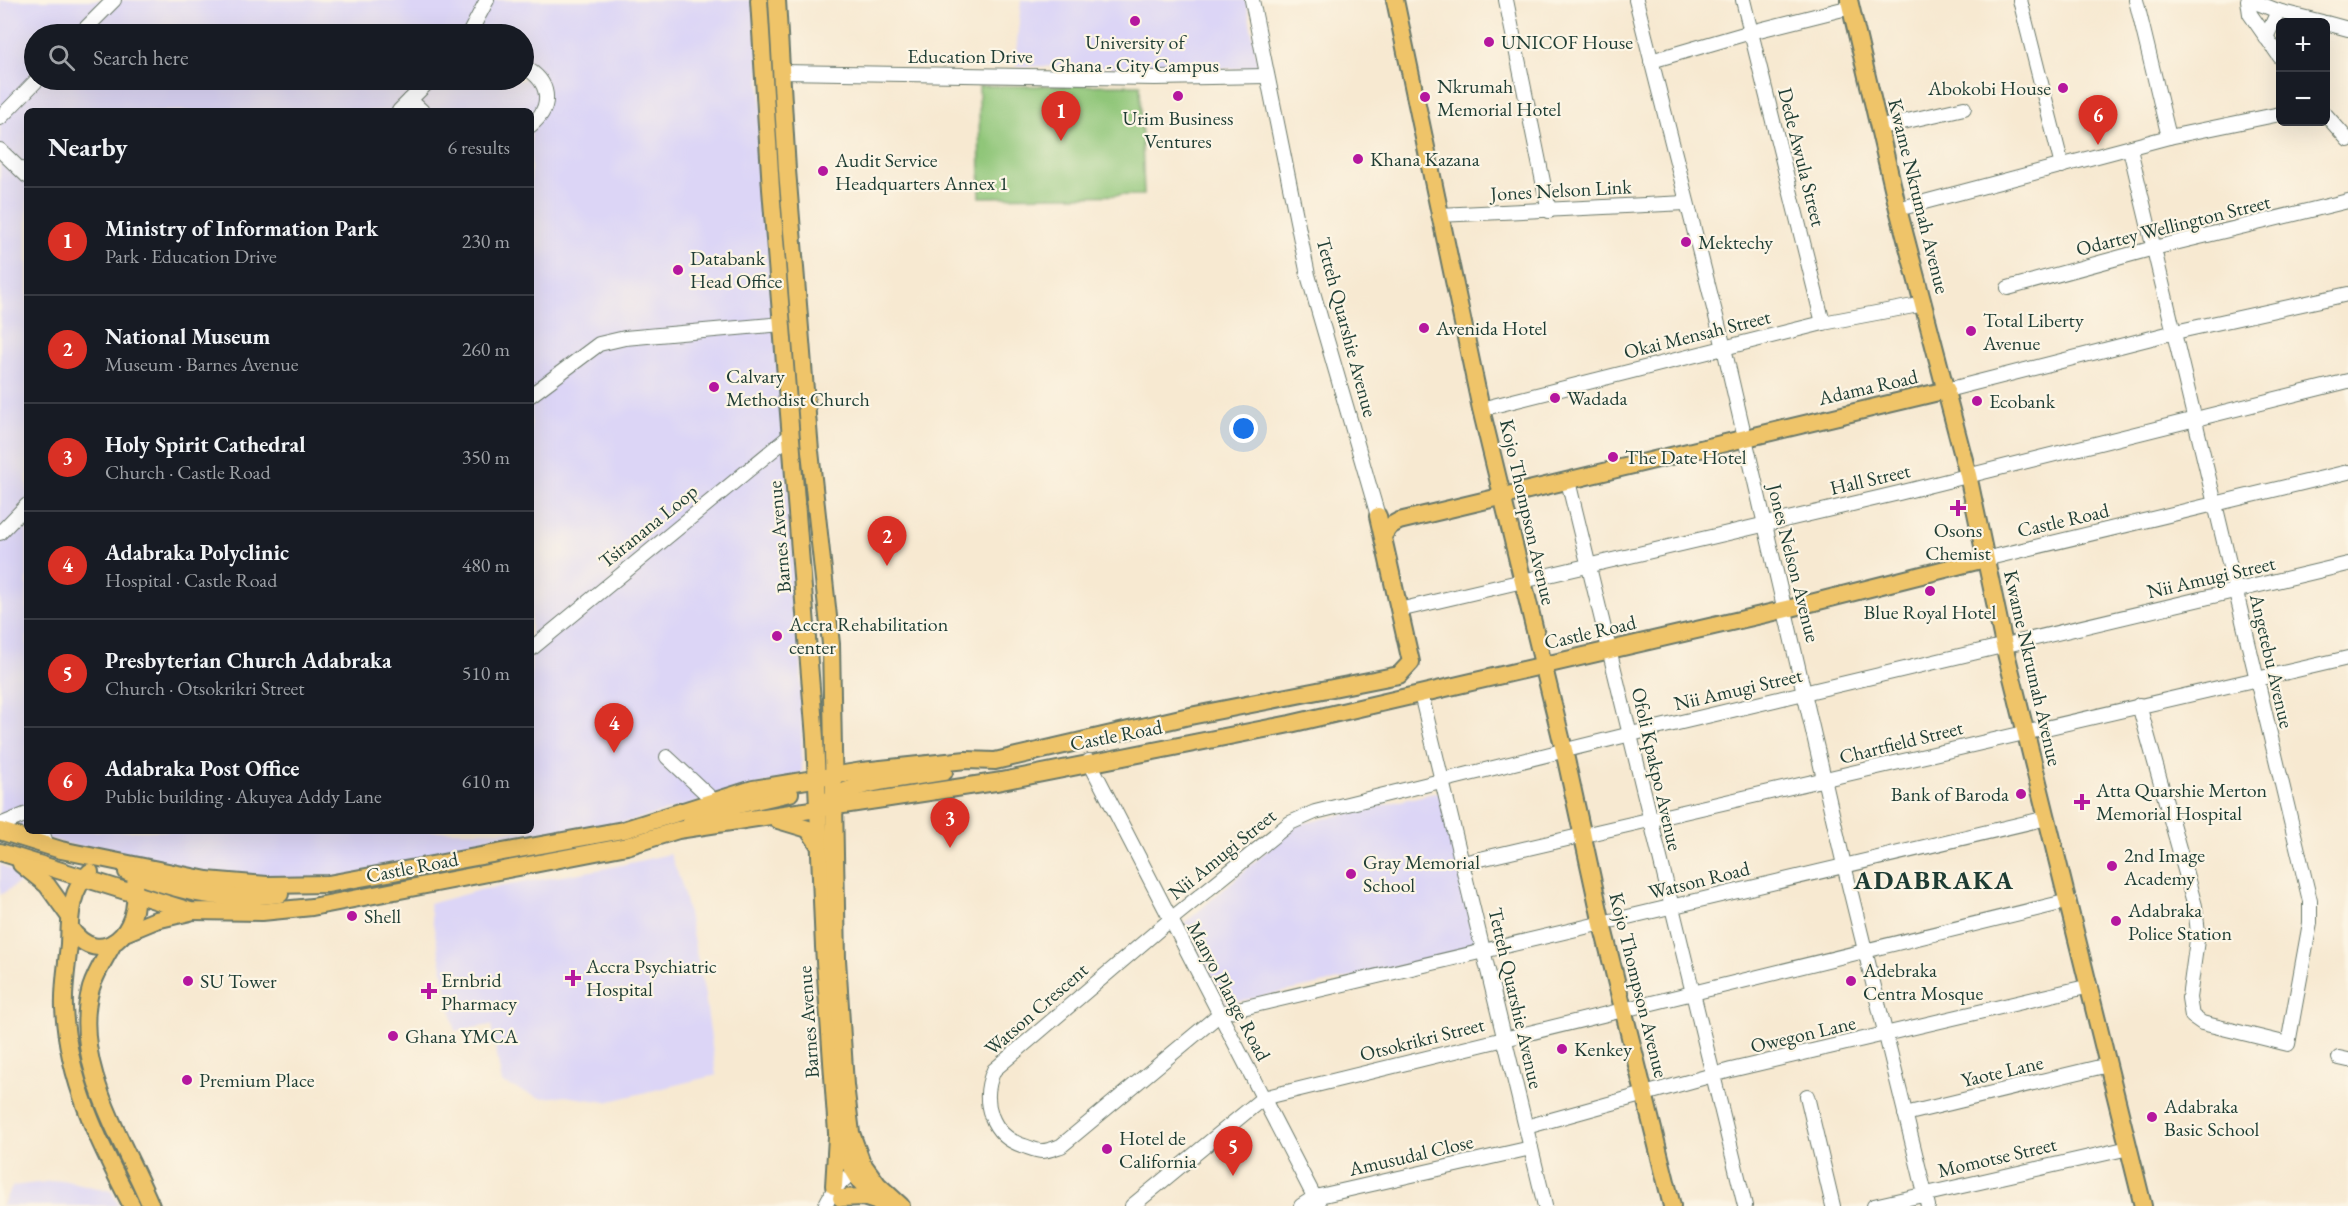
<!DOCTYPE html>
<html lang="en">
<head>
<meta charset="utf-8">
<style>
  :root { --surface:#171b24; --page:#20242c; --text:#f1f3f6; --muted:#9ea1a6; --line:#363941; --accent:#d93025 }
  body { margin:0; font-family:"EB Garamond",serif; background:var(--page); color:var(--text) }
  .controls { position:absolute; right:18px; top:18px; display:grid; overflow:hidden; border-radius:9px; box-shadow:0 6px 24px #0002 }
  .controls button { width:54px; height:54px; display:grid; place-items:center; padding:0; border:0; border-bottom:2px solid var(--line); background:var(--surface); color:var(--text); font:30px sans-serif }
  .you { position:absolute; left:1244px; top:429px; width:21px; height:21px; margin:-15px; border:4px solid #fff; border-radius:50%; background:#1a73e8; box-shadow:0 0 0 9px #1a73e833 }
  .badge { display:grid; place-items:center; width:39px; height:39px; border-radius:50%; background:var(--accent); color:#fff; font-size:20px; font-weight:700 }
  .pin { position:absolute; translate:-50% -50px; filter:drop-shadow(0 2px 3px #0008) }
  .pin::after { content:''; position:absolute; top:32px; width:21px; height:18px; background:inherit; clip-path:polygon(0 0,100% 0,50% 100%) }
  .list { margin:0; padding:0; list-style:none }
  h2 { display:flex; justify-content:space-between; align-items:center; height:78px; margin:0; padding:0 24px; font-size:26px }
  h2 small { font-size:20px; font-weight:400; color:var(--muted) }
  .list li { display:grid; grid-template-columns:39px 1fr auto; gap:18px; align-items:center; box-sizing:border-box; height:108px; padding:0 24px; border-top:2px solid var(--line) }
  .list b { display:block; font-size:22px; white-space:nowrap }
  .list p { margin:0; font-size:20px; white-space:nowrap; color:var(--muted) }
  .list em { font-size:20px; font-style:normal; color:var(--muted) }
  .icon { flex:none; width:33px; height:33px; fill:none; stroke:currentColor; stroke-width:2; stroke-linecap:round; stroke-linejoin:round }
  .map { position:relative; flex:none; width:2348px; height:1206px; overflow:hidden }
  .search { position:absolute; background:var(--surface); box-shadow:0 6px 24px #0002; left:24px; top:24px; width:510px; height:66px; display:flex; align-items:center; gap:15px; box-sizing:border-box; padding:0 21px; border-radius:33px; color:var(--muted); font-size:22px }
  .panel { position:absolute; background:var(--surface); box-shadow:0 6px 24px #0002; left:24px; top:108px; width:510px; height:726px; border-radius:9px }
  .map>svg:first-child { display:block }
  .built { fill:#dcd5f6; fill-rule:evenodd }
  .green { fill:#90c679; stroke:#588256; stroke-width:1.5 }
  .lines { fill:none; stroke-linecap:round; stroke-linejoin:round }
  .minor-casing { stroke:#6b796b; stroke-width:16 }
  .major-casing { stroke:#6b796b; stroke-width:20 }
  .minor { stroke:#fff; stroke-width:14 }
  .major { stroke:#efc469; stroke-width:16 }
  .poi-dot { fill:#b5179e; stroke:#fcf5e5; stroke-width:2 }
  .labels { text-anchor:middle; stroke-width:4.5; stroke-linejoin:round; paint-order:stroke }
  .poi-label { font-size:20px; fill:#1f3d34; stroke:#fcf5e5; text-anchor:start }
  .street-label { font-size:20px; fill:#1f3d34; stroke:#fcf5e5 }
  .district-label { font-size:26px; font-weight:bold; letter-spacing:1.5px; fill:#1f3d34; stroke:#fcf5e5 }
</style>
</head>
<body>
<div class="map">
<svg width="2348" height="1206" viewBox="0 0 2348 1206">
  <rect width="100%" height="100%" fill="#fcf5e5"/>
  <filter id="ink" filterUnits="userSpaceOnUse"><feTurbulence type="fractalNoise" baseFrequency=".0167" numOctaves="2"/><feDisplacementMap in="SourceGraphic" scale="12" xChannelSelector="R" yChannelSelector="G"/><feConvolveMatrix kernelMatrix="1 2 1 2 8 2 1 2 1" color-interpolation-filters="sRGB"/></filter>
  <filter id="wash" filterUnits="userSpaceOnUse"><feTurbulence type="fractalNoise" baseFrequency=".008" numOctaves="4" result="noise"/><feDisplacementMap in="SourceGraphic" scale="24" xChannelSelector="R" yChannelSelector="G"/><feGaussianBlur stdDeviation="1.35" result="paint"/><feColorMatrix in="noise" values="0 0 0 0 0 0 0 0 0 0 0 0 0 0 0 0 0 1.4 0 .05"/><feComposite in="paint" operator="in"/></filter>
  <g filter="url(#wash)">
    <rect width="100%" height="100%" fill="#f7e9d1"/>
    <!-- built -->
    <g class="built">
      <path d="M0,0H754L801,645L802,773L631,821L364,874L288,881L159,868L0,826ZM34,34H524V80H34ZM27,111H531V831H27Z"/>
      <polygon points="1021,0 1246,0 1259,69 1015,66"/>
      <polygon points="1443,791 1479,950 1227,1004 1185,923 1296,825"/>
      <polygon points="670,854 682,885 705,995 716,1075 606,1102 565,1096 540,1098 502,1083 491,1025 455,1031 429,904 480,890 603,869"/>
      <polygon points="0,864 25,879 0,895"/>
      <polygon points="62,1180 111,1191 119,1206 1,1206 13,1186"/>
    </g>
    <!-- green -->
    <polygon class="green" points="1140,85 1144,195 980,197 979,86"/>
  </g>
  <g filter="url(#ink)">
    <g class="lines">
      <!-- minor casing -->
      <g class="minor-casing">
        <g id="minor">
          <polyline points="1252,0 1308,275 1378,516"/>
          <polyline points="1506,0 1549,211"/>
          <polyline points="1636,0 1724,348 1844,865 1928,1206"/>
          <polyline points="1743,0 1823,323"/>
          <polyline points="2020,0 2062,166"/>
          <polyline points="2136,0 2169,137"/>
          <polyline points="2248,0 2250,14 2280,57"/>
          <polyline points="2250,0 2278,11 2322,22"/>
          <polyline points="2326,23 2348,29"/>
          <polyline points="80,34 114,0"/>
          <polyline points="469,34 487,0"/>
          <polyline points="2266,38 2278,11"/>
          <polyline points="1651,61 1751,32 1851,7"/>
          <path d="M524,67C550,81 554,106 531,125"/>
          <polyline points="781,72 1155,78 1267,76"/>
          <polyline points="410,100 422,111"/>
          <polyline points="399,111 430,80"/>
          <polyline points="2326,115 2348,140"/>
          <polyline points="0,118 37,80"/>
          <polyline points="1881,127 1964,108"/>
          <polyline points="2130,149 2310,901 2310,923 2288,1044 2202,1023 2192,1016 2189,998 2198,933 2195,906 2139,705"/>
          <polyline points="0,150 27,176"/>
          <polyline points="1898,209 2169,137 2280,114"/>
          <polyline points="1439,215 1686,203"/>
          <polyline points="2008,288 2154,248 2348,201"/>
          <polyline points="1947,390 2175,332 2348,294"/>
          <polyline points="531,395 599,344 625,338 782,324"/>
          <polyline points="1481,409 1823,323 1924,304"/>
          <polyline points="1568,481 1745,1206"/>
          <polyline points="0,533 27,505"/>
          <polyline points="1985,559 2348,472"/>
          <polyline points="1399,610 1899,493 2348,381"/>
          <polyline points="531,649 791,435"/>
          <polyline points="1421,694 1545,1206"/>
          <polyline points="667,757 712,799"/>
          <polyline points="1089,761 1319,1206"/>
          <path d="M2047,818L1221,1013L1061,1146C1055,1148 1048,1151 1042,1151C1037,1151 1030,1148 1024,1146C991,1136 980,1101 994,1070L1170,920L1290,823L1315,812L1631,734L2348,564"/>
          <polyline points="0,825 27,814"/>
          <polyline points="42,831 47,846"/>
          <polyline points="1463,863 2348,658"/>
          <polyline points="2339,1058 2348,1060"/>
          <polyline points="1807,1096 1833,1206"/>
          <polyline points="1905,1114 2108,1065"/>
          <polyline points="1526,1127 1731,1070 2090,986"/>
          <path d="M825,1206C834,1187 843,1177 863,1169"/>
          <polyline points="1132,1206 1263,1098 2069,901"/>
          <polyline points="1301,1206 1315,1197 1531,1148"/>
          <polyline points="1874,1206 2129,1148"/>
        </g>
      </g>
      <!-- major casing -->
      <g class="major-casing">
        <g id="major">
          <polyline points="759,0 771,189 815,738 824,947 837,1133 849,1163 860,1181 883,1206"/>
          <polyline points="777,0 787,170 810,451 831,644 837,959 845,1085 851,1133 862,1163 878,1185 901,1206"/>
          <polyline points="1395,0 1481,409 1564,750 1602,924 1672,1206"/>
          <polyline points="1849,0 1898,209 1968,475 2004,645 2143,1206"/>
          <polyline points="1383,536 1390,526 1399,521 1947,390"/>
          <path d="M828,801C851,781 914,778 944,772"/>
          <polyline points="778,820 808,829 819,845"/>
          <polyline points="691,822 738,805 790,793"/>
          <polyline points="0,831 61,850 207,880 267,885 328,884 623,830 753,789 862,771 966,760 995,761 1185,717 1399,675 1411,662 1378,516"/>
          <polyline points="0,852 190,911 262,912 312,907 627,846 678,830 1002,781 1290,724 1787,609 1985,559"/>
          <polyline points="21,864 47,885 70,917"/>
          <path d="M90,872C69,890 70,919 69,944C67,965 63,987 64,1008C68,1081 99,1143 132,1206"/>
          <path d="M127,872C185,893 218,902 280,894"/>
          <path d="M70,928C100,972 143,931 134,886"/>
          <polyline points="127,932 156,920 190,912"/>
          <path d="M114,942C106,957 96,972 91,988C70,1062 124,1141 151,1206"/>
          <polyline points="834,1186 837,1137"/>
          <polyline points="841,1198 863,1197 878,1202"/>
        </g>
      </g>
      <!-- minor -->
      <use href="#minor" class="minor"/>
      <!-- major -->
      <use href="#major" class="major"/>
    </g>
  </g>
  <!-- markers -->
  <g class="poi-dot">
    <circle cx="1135" cy="21" r="6"/>
    <circle cx="1489" cy="42" r="6"/>
    <circle cx="2063" cy="88" r="6"/>
    <circle cx="1178" cy="96" r="6"/>
    <circle cx="1425" cy="97" r="6"/>
    <circle cx="1358" cy="159" r="6"/>
    <circle cx="823" cy="171" r="6"/>
    <circle cx="1686" cy="242" r="6"/>
    <circle cx="678" cy="270" r="6"/>
    <circle cx="1424" cy="328" r="6"/>
    <circle cx="1971" cy="331" r="6"/>
    <circle cx="714" cy="387" r="6"/>
    <circle cx="1555" cy="398" r="6"/>
    <circle cx="1977" cy="401" r="6"/>
    <circle cx="1613" cy="457" r="6"/>
    <path d="M1955 499h6v6h6v6h-6v6h-6v-6h-6v-6h6z"/>
    <circle cx="1930" cy="591" r="6"/>
    <circle cx="777" cy="636" r="6"/>
    <circle cx="2021" cy="794" r="6"/>
    <path d="M2079 793h6v6h6v6h-6v6h-6v-6h-6v-6h6z"/>
    <circle cx="2112" cy="866" r="6"/>
    <circle cx="1351" cy="874" r="6"/>
    <circle cx="352" cy="916" r="6"/>
    <circle cx="2116" cy="921" r="6"/>
    <path d="M570 969h6v6h6v6h-6v6h-6v-6h-6v-6h6z"/>
    <circle cx="188" cy="981" r="6"/>
    <circle cx="1851" cy="981" r="6"/>
    <path d="M426 982h6v6h6v6h-6v6h-6v-6h-6v-6h6z"/>
    <circle cx="393" cy="1036" r="6"/>
    <circle cx="1562" cy="1049" r="6"/>
    <circle cx="187" cy="1080" r="6"/>
    <circle cx="2152" cy="1117" r="6"/>
    <circle cx="1107" cy="1149" r="6"/>
  </g>
  <g class="labels">
    <!-- poi labels -->
    <g class="poi-label">
      <text x="1135" y="49" text-anchor="middle">University of<tspan x="1135" dy="23">Ghana - City Campus</tspan></text>
      <text x="1501" y="49">UNICOF House</text>
      <text x="1437" y="93">Nkrumah<tspan x="1437" dy="23">Memorial Hotel</tspan></text>
      <text x="2051" y="95" text-anchor="end">Abokobi House</text>
      <text x="1178" y="125" text-anchor="middle">Urim Business<tspan x="1178" dy="23">Ventures</tspan></text>
      <text x="1370" y="166">Khana Kazana</text>
      <text x="835" y="167">Audit Service<tspan x="835" dy="23">Headquarters Annex 1</tspan></text>
      <text x="1698" y="249">Mektechy</text>
      <text x="690" y="265">Databank<tspan x="690" dy="23">Head Office</tspan></text>
      <text x="1983" y="327">Total Liberty<tspan x="1983" dy="23">Avenue</tspan></text>
      <text x="1436" y="335">Avenida Hotel</text>
      <text x="726" y="383">Calvary<tspan x="726" dy="23">Methodist Church</tspan></text>
      <text x="1567" y="405">Wadada</text>
      <text x="1989" y="408">Ecobank</text>
      <text x="1625" y="464">The Date Hotel</text>
      <text x="1958" y="537" text-anchor="middle">Osons<tspan x="1958" dy="23">Chemist</tspan></text>
      <text x="1930" y="619" text-anchor="middle">Blue Royal Hotel</text>
      <text x="789" y="631">Accra Rehabilitation<tspan x="789" dy="23">center</tspan></text>
      <text x="2096" y="797">Atta Quarshie Merton<tspan x="2096" dy="23">Memorial Hospital</tspan></text>
      <text x="2009" y="801" text-anchor="end">Bank of Baroda</text>
      <text x="2124" y="862">2nd Image<tspan x="2124" dy="23">Academy</tspan></text>
      <text x="1363" y="869">Gray Memorial<tspan x="1363" dy="23">School</tspan></text>
      <text x="2128" y="917">Adabraka<tspan x="2128" dy="23">Police Station</tspan></text>
      <text x="364" y="923">Shell</text>
      <text x="586" y="973">Accra Psychiatric<tspan x="586" dy="23">Hospital</tspan></text>
      <text x="1863" y="977">Adebraka<tspan x="1863" dy="23">Centra Mosque</tspan></text>
      <text x="441" y="987">Ernbrid<tspan x="441" dy="23">Pharmacy</tspan></text>
      <text x="200" y="988">SU Tower</text>
      <text x="405" y="1043">Ghana YMCA</text>
      <text x="1574" y="1056">Kenkey</text>
      <text x="199" y="1087">Premium Place</text>
      <text x="2164" y="1113">Adabraka<tspan x="2164" dy="23">Basic School</tspan></text>
      <text x="1119" y="1145">Hotel de<tspan x="1119" dy="23">California</tspan></text>
    </g>
    <!-- street labels -->
    <g class="street-label">
      <text x="970" y="63">Education Drive</text>
      <text transform="translate(1802 157) rotate(76)" y="7">Dede Awula Street</text>
      <text transform="translate(1561 190) rotate(-3)" y="7">Jones Nelson Link</text>
      <text transform="translate(1919 196) rotate(76)" y="7">Kwame Nkrumah Avenue</text>
      <text transform="translate(2173 225) rotate(-14)" y="7">Odartey Wellington Street</text>
      <text transform="translate(1347 327) rotate(75)" y="7">Tetteh Quarshie Avenue</text>
      <text transform="translate(1697 334) rotate(-14)" y="7">Okai Mensah Street</text>
      <text transform="translate(1868 387) rotate(-13)" y="7">Adama Road</text>
      <text transform="translate(1870 479) rotate(-13)" y="7">Hall Street</text>
      <text transform="translate(1528 512) rotate(77)" y="7">Kojo Thompson Avenue</text>
      <text transform="translate(2063 520) rotate(-13)" y="7">Castle Road</text>
      <text transform="translate(648 526) rotate(-39)" y="7">Tsiranana Loop</text>
      <text transform="translate(779 537) rotate(-95)" y="7">Barnes Avenue</text>
      <text transform="translate(1794 563) rotate(76)" y="7">Jones Nelson Avenue</text>
      <text transform="translate(2211 577) rotate(-13)" y="7">Nii Amugi Street</text>
      <text transform="translate(1590 632) rotate(-13)" y="7">Castle Road</text>
      <text transform="translate(2272 661) rotate(77)" y="7">Angetebu Avenue</text>
      <text transform="translate(2033 668) rotate(77)" y="7">Kwame Nkrumah Avenue</text>
      <text transform="translate(1738 689) rotate(-13)" y="7">Nii Amugi Street</text>
      <text transform="translate(1116 735) rotate(-11)" y="7">Castle Road</text>
      <text transform="translate(1901 742) rotate(-14)" y="7">Chartfield Street</text>
      <text transform="translate(1657 769) rotate(77)" y="7">Ofoli Kpakpo Avenue</text>
      <text transform="translate(1222 854) rotate(-39)" y="7">Nii Amugi Street</text>
      <text transform="translate(412 867) rotate(-11)" y="7">Castle Road</text>
      <text transform="translate(1699 880) rotate(-14)" y="7">Watson Road</text>
      <text transform="translate(1639 985) rotate(76)" y="7">Kojo Thompson Avenue</text>
      <text transform="translate(1229 991) rotate(62)" y="7">Manyo Plange Road</text>
      <text transform="translate(1516 998) rotate(77)" y="7">Tetteh Quarshie Avenue</text>
      <text transform="translate(1036 1009) rotate(-41)" y="7">Watson Crescent</text>
      <text transform="translate(808 1022) rotate(-94)" y="7">Barnes Avenue</text>
      <text transform="translate(1803 1034) rotate(-13)" y="7">Owegon Lane</text>
      <text transform="translate(1422 1039) rotate(-14)" y="7">Otsokrikri Street</text>
      <text transform="translate(2002 1071) rotate(-13)" y="7">Yaote Lane</text>
      <text transform="translate(1411 1155) rotate(-13)" y="7">Amusudal Close</text>
      <text transform="translate(1997 1157) rotate(-13)" y="7">Momotse Street</text>
    </g>
    <!-- district labels -->
    <g class="district-label">
      <text x="1934" y="889">ADABRAKA</text>
    </g>
  </g>
</svg>
<div class="controls">
<button>+</button>
<button>−</button>
</div>
<div class="you"></div>
<div class="pin badge" style="left:1061px;top:141px">1</div>
<div class="pin badge" style="left:887px;top:566px">2</div>
<div class="pin badge" style="left:950px;top:848px">3</div>
<div class="pin badge" style="left:614px;top:753px">4</div>
<div class="pin badge" style="left:1233px;top:1176px">5</div>
<div class="pin badge" style="left:2098px;top:145px">6</div>
<div class="search"><svg class="icon" aria-label="search" viewBox="0 0 24 24"><circle cx="10" cy="10" r="6"/><path d="M15 15l6 6"/></svg>Search here</div>
<section class="panel">
<h2>Nearby<small>6 results</small></h2>
<ul class="list">
<li><span class="badge">1</span><div><b>Ministry of Information Park</b><p>Park · Education Drive</p></div><em>230 m</em></li>
<li><span class="badge">2</span><div><b>National Museum</b><p>Museum · Barnes Avenue</p></div><em>260 m</em></li>
<li><span class="badge">3</span><div><b>Holy Spirit Cathedral</b><p>Church · Castle Road</p></div><em>350 m</em></li>
<li><span class="badge">4</span><div><b>Adabraka Polyclinic</b><p>Hospital · Castle Road</p></div><em>480 m</em></li>
<li><span class="badge">5</span><div><b>Presbyterian Church Adabraka</b><p>Church · Otsokrikri Street</p></div><em>510 m</em></li>
<li><span class="badge">6</span><div><b>Adabraka Post Office</b><p>Public building · Akuyea Addy Lane</p></div><em>610 m</em></li>
</ul>
</section>
</div>
</body>
</html>
